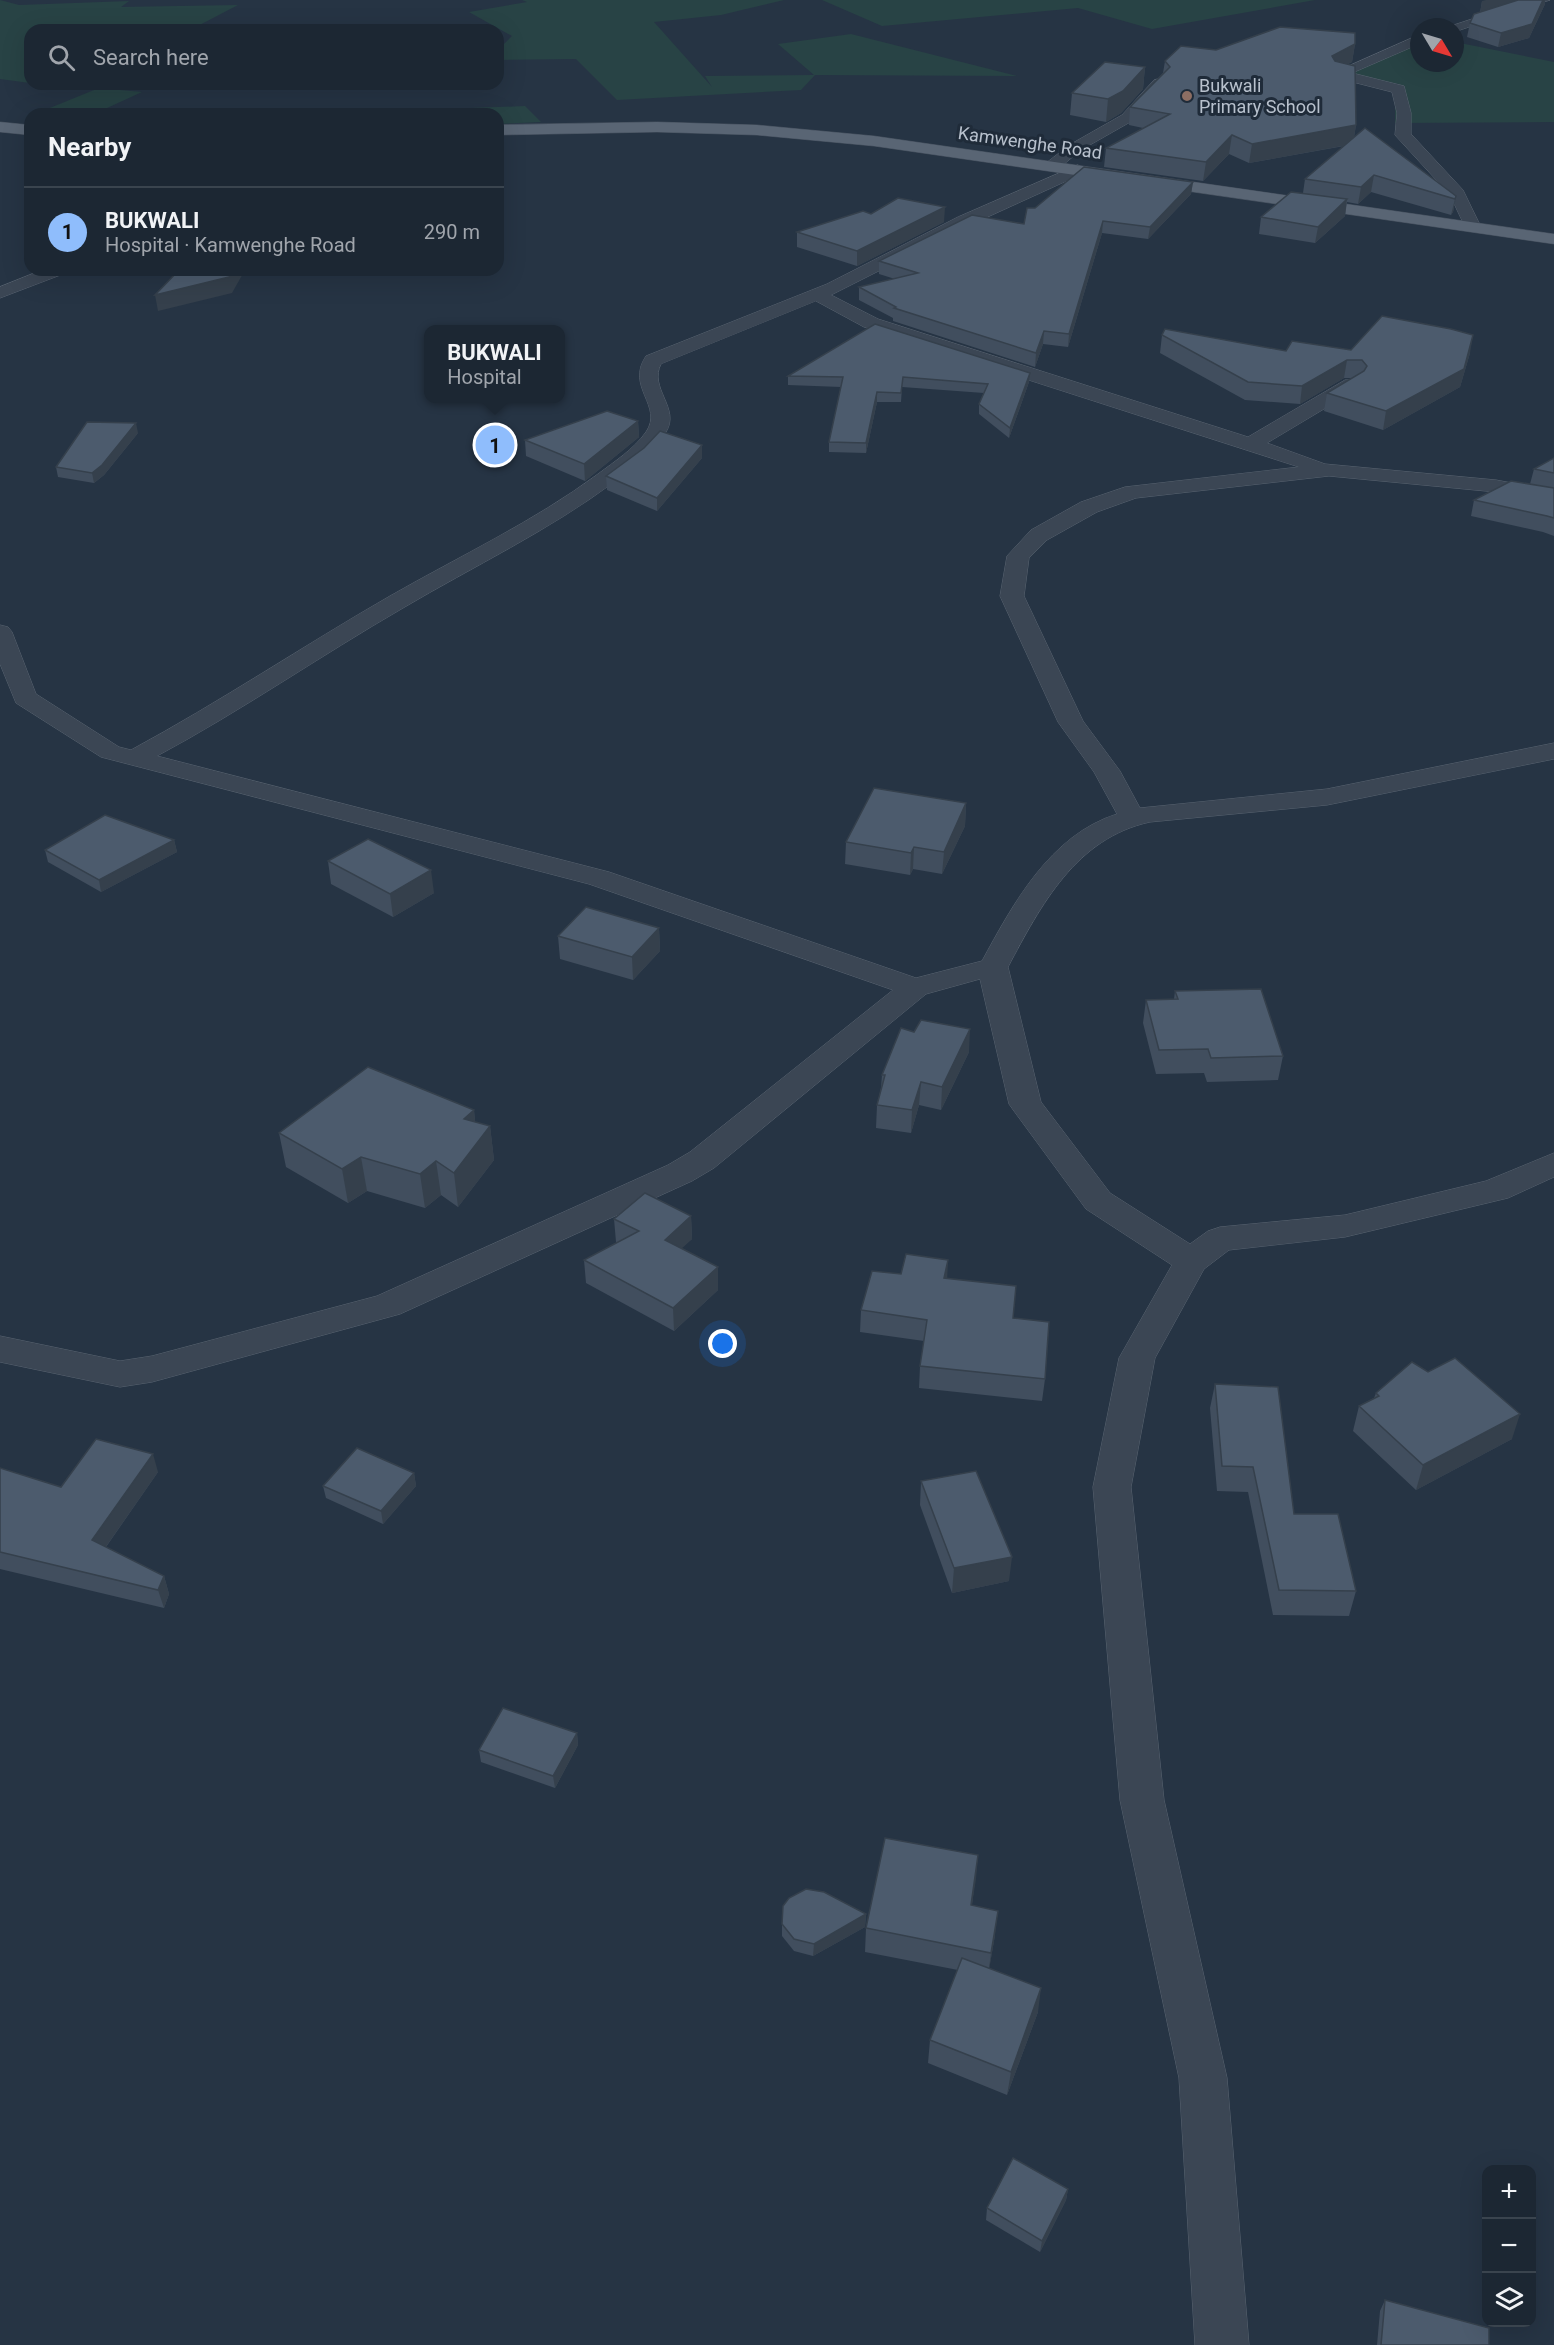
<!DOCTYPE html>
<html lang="en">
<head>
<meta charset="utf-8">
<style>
  :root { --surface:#1c2733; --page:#252f3b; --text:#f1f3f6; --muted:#a0a5ac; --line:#3a444e; --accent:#8fbdfc }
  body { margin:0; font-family:Roboto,sans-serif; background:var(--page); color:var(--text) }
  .controls { position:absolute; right:18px; bottom:18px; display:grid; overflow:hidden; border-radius:12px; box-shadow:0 6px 24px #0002 }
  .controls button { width:54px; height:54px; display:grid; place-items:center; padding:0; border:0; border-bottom:2px solid var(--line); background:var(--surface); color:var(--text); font:30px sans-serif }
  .compass { position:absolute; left:1410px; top:18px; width:54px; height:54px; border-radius:50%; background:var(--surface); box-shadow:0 6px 24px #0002; rotate:128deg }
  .you { position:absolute; left:723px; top:1344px; width:21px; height:21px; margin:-15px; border:4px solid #fff; border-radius:50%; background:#1a73e8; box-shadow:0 0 0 9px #1a73e833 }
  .badge { display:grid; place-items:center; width:39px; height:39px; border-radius:50%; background:var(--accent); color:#111; font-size:20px; font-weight:700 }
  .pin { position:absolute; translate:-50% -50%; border:3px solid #fff; box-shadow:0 2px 6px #0006 }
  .popup { position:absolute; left:424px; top:325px; width:141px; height:78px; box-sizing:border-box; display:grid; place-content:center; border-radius:12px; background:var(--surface); filter:drop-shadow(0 2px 4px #0005); font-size:20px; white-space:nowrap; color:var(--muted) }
  .popup b { font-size:22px; color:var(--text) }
  .popup::after { content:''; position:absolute; left:50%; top:100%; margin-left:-12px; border:12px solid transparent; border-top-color:var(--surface) }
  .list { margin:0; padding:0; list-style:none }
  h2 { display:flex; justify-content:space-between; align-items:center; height:78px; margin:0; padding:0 24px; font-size:26px }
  h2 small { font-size:20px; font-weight:400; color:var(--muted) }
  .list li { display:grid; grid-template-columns:39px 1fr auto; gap:18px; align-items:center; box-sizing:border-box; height:90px; padding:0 24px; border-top:2px solid var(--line) }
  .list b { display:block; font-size:22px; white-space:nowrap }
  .list p { margin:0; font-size:20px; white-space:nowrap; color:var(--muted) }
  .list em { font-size:20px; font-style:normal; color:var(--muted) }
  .icon { flex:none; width:33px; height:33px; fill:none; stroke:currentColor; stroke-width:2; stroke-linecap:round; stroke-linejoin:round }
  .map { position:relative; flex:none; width:1554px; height:2345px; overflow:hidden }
  .search { position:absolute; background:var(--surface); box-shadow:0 6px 24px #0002; left:24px; top:24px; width:480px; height:66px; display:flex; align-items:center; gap:15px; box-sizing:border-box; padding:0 21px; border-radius:18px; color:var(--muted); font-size:22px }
  .panel { position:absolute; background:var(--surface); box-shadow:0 6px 24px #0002; left:24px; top:108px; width:480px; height:168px; border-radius:18px }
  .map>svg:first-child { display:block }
  .green { fill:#284345 }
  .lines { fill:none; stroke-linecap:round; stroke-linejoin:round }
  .minor-casing { stroke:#596471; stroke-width:1 }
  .major-casing { stroke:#444f5d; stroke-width:1 }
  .minor { fill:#3b4654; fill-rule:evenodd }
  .major { fill:#596574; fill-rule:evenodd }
  .wall { fill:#414e5e }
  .shaded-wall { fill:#35404c }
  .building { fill:#4c5b6d; stroke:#35404c; stroke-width:1.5 }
  .education-dot { fill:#8d6e63; stroke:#1f2b39; stroke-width:2 }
  .labels { text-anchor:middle; stroke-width:6; stroke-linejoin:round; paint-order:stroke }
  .far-poi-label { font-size:18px; fill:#b8c1cd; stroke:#1f2b39; text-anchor:start }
  .far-street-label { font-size:18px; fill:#b8c1cd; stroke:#1f2b39 }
</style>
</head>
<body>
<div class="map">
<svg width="1554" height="2345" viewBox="0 0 1554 2345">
  <rect width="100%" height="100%" fill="#263444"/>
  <!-- green -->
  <g class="green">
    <polygon points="0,0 19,5 129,1 121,7 238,5 190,30 30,30 30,83 0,79"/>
    <polygon points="522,0 784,0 721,15 654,22 712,87 705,76 814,75 778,44 851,34 1017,76 815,75 801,90 617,100 576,59 498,60 498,50 512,36 469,12 527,2"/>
    <polygon points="822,0 1315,0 1152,29 1078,8 882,26"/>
    <polygon points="1419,42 1419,63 1455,63 1455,42 1554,62 1554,122 1395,123 1395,86 1400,86 1399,84 1345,74"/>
    <polygon points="99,88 142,92 94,114 35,114"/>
    <polygon points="525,106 541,122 498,124 498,114 474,114 471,108"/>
  </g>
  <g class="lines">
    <!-- minor casing -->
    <g class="minor-casing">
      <g id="minor">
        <polygon points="1530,0 1550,0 1460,30 1455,31 1455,27 1448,27"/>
        <polygon points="1419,35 1419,44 1352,73 1404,86 1411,113 1411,134 1463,190 1481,227 1479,231 1467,231 1450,195 1395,135 1397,113 1392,92 1333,77 1331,74"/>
        <polygon points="1159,79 1166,83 1132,121 1081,150 1058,169 1046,169 1044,166 1046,163 1071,144 1122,115 1154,80"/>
        <path d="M1078,165L1086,170L1084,173L970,225L831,295L878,319L1248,437L1345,380H1359L1362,384L1359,388L1267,443L1325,464L1496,480L1554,491V503L1496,492L1329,476L1136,498L1097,512L1047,540L1029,558L1024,596L1083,721L1120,771L1140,808L1327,789L1554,743V759L1327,805L1150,822C1076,838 1041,905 1008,967L1041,1102L1110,1193L1190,1244L1208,1231L1220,1227L1345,1215L1486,1181L1554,1153V1177L1508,1198L1345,1237L1229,1250L1204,1269L1155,1358L1131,1487L1164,1800L1227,2078L1249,2345H1195L1179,2078L1120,1800L1093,1487L1119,1358L1172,1265L1086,1209L1014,1111L1009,1104L980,979L926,994L714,1168L692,1181L400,1314L152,1382L120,1387L0,1362V1336L120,1361L152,1356L377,1296L668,1165L690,1152L893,990L589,884L101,757L16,703L0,664V625L8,627L12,632L36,694L119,747L131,750C220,702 303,646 390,596C460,556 533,522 598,474C614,462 634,449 646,432C664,406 625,387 646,356L827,284L958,217ZM816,301L864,327L1299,467L1125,487L1081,502L1031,530L1007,556L1000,596L1058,722L1094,772L1117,814C1050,835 1013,904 982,961L916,978L609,872L157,756C241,711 320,656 403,608C474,566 548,531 614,482C633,468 654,453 666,432C681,408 648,388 661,364Z"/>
        <polygon points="42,270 66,270 63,274 0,298 0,287"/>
      </g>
    </g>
    <!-- major casing -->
    <g class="major-casing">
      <g id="major">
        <polygon points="0,122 30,125 30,135 0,132"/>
        <polygon points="657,122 757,125 874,136 1554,234 1554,244 874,146 757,135 657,132 498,135 498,125"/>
      </g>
    </g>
    <!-- minor -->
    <use href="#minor" class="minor"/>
    <!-- major -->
    <use href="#major" class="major"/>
  </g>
  <!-- wall -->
  <g class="wall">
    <polygon points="1482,1 1545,4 1529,38 1498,47 1467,37 1470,23 1480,13"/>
    <polygon points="1355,44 1352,62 1348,64 1356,125 1354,137 1456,196 1453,212 1451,215 1371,192 1358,204 1347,202 1345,216 1315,243 1259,234 1261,217 1303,193 1305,179 1344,146 1249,163 1229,154 1203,181 1104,167 1106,148 1143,128 1129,125 1130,107 1163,73 1165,61 1216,50"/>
    <polygon points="1145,67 1143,89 1121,113 1106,122 1070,115 1072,93"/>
    <polygon points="1193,182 1191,194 1148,239 1102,233 1068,347 1043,344 1035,367 893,321 893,318 859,300 859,287 895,279 879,274 879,261 1024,224 1035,208"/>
    <polygon points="944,222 857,266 797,247 797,232"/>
    <polygon points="875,324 1029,382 1009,438 979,414 979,404 984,393 902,387 901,402 877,402 866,453 829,452 829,442 841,387 788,385 788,376"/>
    <polygon points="1162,335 1286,351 1351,350 1470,353 1460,387 1383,430 1324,411 1327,393 1353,378 1344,378 1300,404 1245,400 1160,353"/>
    <polygon points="638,421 639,437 585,481 526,456 525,440"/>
    <polygon points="138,433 104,475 94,483 58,477 56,467"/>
    <polygon points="702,445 702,458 657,511 607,490 606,476"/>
    <polygon points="1554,458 1554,536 1543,532 1471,516 1474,500 1530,484 1534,469"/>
    <polygon points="966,803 965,826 942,874 913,869 910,875 845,864 846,842"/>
    <polygon points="174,840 177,852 101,892 48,862 45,850"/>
    <polygon points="328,861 434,893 393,917 331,884"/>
    <polygon points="659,928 660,951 633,980 560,959 558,936"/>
    <polygon points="1175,991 1283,1056 1278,1080 1207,1082 1204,1073 1156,1074 1143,1023 1146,1000 1174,999"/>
    <polygon points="969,1052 941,1110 919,1105 911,1133 876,1128 877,1105 881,1088 882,1075"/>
    <polygon points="474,1110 475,1122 490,1126 494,1160 458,1207 441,1195 425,1208 367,1191 348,1203 286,1167 279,1133"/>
    <polygon points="691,1216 692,1239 681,1248 718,1290 674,1331 586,1283 584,1260 618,1243 616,1242 614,1219"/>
    <polygon points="901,1274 947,1278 1013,1318 1045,1379 1042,1401 919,1388 920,1366 924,1341 860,1332 861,1310"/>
    <polygon points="1215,1384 1294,1514 1356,1591 1349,1616 1273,1615 1248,1492 1217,1491 1210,1408"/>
    <polygon points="1376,1393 1512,1439 1416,1490 1353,1431 1359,1406 1374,1398"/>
    <polygon points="0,1468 61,1487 158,1472 106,1547 164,1576 169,1594 164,1608 0,1569"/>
    <polygon points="414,1473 416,1486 383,1524 326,1498 323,1486"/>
    <polygon points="921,1481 1009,1581 952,1593 920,1505"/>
    <polygon points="577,1733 578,1745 555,1788 481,1762 479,1750"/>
    <polygon points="978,1855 972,1905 995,1935 989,1969 1038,2012 1007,2095 928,2063 930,2040 958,1970 865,1952 866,1928"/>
    <polygon points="866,1914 865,1927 813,1956 794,1951 782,1936 782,1924"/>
    <polygon points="1068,2189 1066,2200 1040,2252 986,2220 987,2208"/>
    <polygon points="1385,2300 1489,2345 1377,2345 1380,2311"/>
  </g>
  <!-- shaded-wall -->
  <g class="shaded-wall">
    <polygon points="1486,0 1523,0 1480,14 1482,1"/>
    <polygon points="1543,0 1545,0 1545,4 1529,38 1498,47 1501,33"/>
    <polygon points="1355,44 1352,62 1329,73 1332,56"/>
    <polygon points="1145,67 1143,89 1121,113 1106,122 1108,99"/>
    <polygon points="1356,125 1353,144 1249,163 1252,144"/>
    <polygon points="1232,135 1229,154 1203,181 1206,162"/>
    <polygon points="1374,175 1371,192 1358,204 1361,187"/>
    <polygon points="1193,182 1191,194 1148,239 1150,227"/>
    <polygon points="1456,196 1453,212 1451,215 1455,199"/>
    <polygon points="1347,199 1345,216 1315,243 1318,227"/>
    <polygon points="945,207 944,222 857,266 857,251"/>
    <polygon points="1103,221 1102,233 1068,347 1069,334"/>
    <polygon points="233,270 245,270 232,293 158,311 155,295"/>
    <polygon points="1044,331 1043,344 1035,367 1036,353"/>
    <polygon points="1473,335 1470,353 1460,387 1383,430 1386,411"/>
    <polygon points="1347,360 1344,378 1300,404 1302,386"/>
    <polygon points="1030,373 1029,382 1009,438 1010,428"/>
    <polygon points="877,392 877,402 866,453 866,443"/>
    <polygon points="638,421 639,437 585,481 584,464"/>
    <polygon points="136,423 138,433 104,475 94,483 92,473"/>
    <polygon points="702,445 702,458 657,511 657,498"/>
    <polygon points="966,803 965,826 942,874 944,852"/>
    <polygon points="174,840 177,852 101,892 99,880"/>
    <polygon points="914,847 913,869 910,875 911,853"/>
    <polygon points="431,870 434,893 393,917 390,894"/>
    <polygon points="659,928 660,951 633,980 632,957"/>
    <polygon points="970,1029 969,1052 941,1110 942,1087"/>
    <polygon points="921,1082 919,1105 911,1133 912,1110"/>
    <polygon points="474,1110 477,1142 490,1126 494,1160 458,1207 454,1173 464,1119"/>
    <polygon points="361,1157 367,1191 348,1203 342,1169"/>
    <polygon points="436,1161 441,1195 425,1208 420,1174"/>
    <polygon points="691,1216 692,1239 666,1263 665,1240"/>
    <polygon points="948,1260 947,1282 944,1278"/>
    <polygon points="718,1267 718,1290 674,1331 673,1308"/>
    <polygon points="1520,1414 1512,1439 1416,1490 1423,1465"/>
    <polygon points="153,1454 158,1472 98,1558 92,1540"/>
    <polygon points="414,1473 416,1486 383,1524 381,1511"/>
    <polygon points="1012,1557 1009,1581 952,1593 954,1568"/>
    <polygon points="164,1576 169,1594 164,1608 158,1590"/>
    <polygon points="577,1733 578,1745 555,1788 553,1776"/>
    <polygon points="978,1855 976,1879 968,1929 971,1905"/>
    <polygon points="998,1911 995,1935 988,1976 991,1953"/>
    <polygon points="866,1914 865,1927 813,1956 814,1944"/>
    <polygon points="1041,1988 1038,2012 1007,2095 1011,2072"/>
    <polygon points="1068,2189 1066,2200 1040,2252 1042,2241"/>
  </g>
  <!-- building -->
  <g class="building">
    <polygon points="1518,0 1543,0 1532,24 1501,33 1470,23 1474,14"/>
    <polygon points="1280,27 1355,33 1355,44 1332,56 1335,61 1355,66 1356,125 1252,144 1232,135 1206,162 1106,148 1170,114 1130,107 1170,67 1165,61 1181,46 1216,50"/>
    <polygon points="1105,62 1145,67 1123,91 1108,99 1072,93"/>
    <polygon points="1365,128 1456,196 1455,199 1374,175 1361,187 1305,179"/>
    <polygon points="1084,167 1193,182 1150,227 1103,221 1069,334 1044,331 1036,353 894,308 896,307 859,287 918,273 879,261 972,215 1024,224 1027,208 1035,208"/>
    <polygon points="1291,192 1347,199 1318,227 1261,217"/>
    <polygon points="898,198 945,207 857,251 797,232 863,211 871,214"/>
    <polygon points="179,270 233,270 229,277 155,295"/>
    <polygon points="1382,316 1451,329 1473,335 1464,369 1386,411 1327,393 1364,371 1367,366 1362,360 1347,360 1302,386 1248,382 1162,335 1165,329 1286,351 1292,341 1351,350"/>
    <polygon points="875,324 1030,373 1010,428 979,404 988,384 903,377 901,393 877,392 866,443 829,442 843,377 788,376"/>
    <polygon points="607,411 638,421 584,464 525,440"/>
    <polygon points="87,422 136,423 102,465 92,473 56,467"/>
    <polygon points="660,431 702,445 657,498 606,476 644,448"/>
    <polygon points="1554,458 1554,473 1534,469"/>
    <polygon points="1511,481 1554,488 1554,518 1547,516 1474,500"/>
    <polygon points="874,788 966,803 944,852 914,847 911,853 846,842"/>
    <polygon points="105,815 174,840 99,880 45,850"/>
    <polygon points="368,839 431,870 390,894 328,861"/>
    <polygon points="586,907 659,928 632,957 558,936"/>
    <polygon points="1261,989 1283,1056 1211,1058 1208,1049 1159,1050 1146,1000 1178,999 1175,991"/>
    <polygon points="921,1020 970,1029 942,1087 921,1082 912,1110 877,1105 885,1075 882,1075 901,1028 914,1032"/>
    <polygon points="368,1067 474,1110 464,1119 490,1126 454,1173 436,1161 420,1174 361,1157 342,1169 279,1133"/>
    <polygon points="645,1193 691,1216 665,1240 718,1267 673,1308 584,1260 639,1231 614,1219"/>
    <polygon points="906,1254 948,1260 944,1278 1016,1286 1013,1318 1049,1322 1045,1379 920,1366 927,1320 861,1310 872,1271 901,1274"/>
    <polygon points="1455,1358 1520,1414 1423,1465 1359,1406 1379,1396 1376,1393 1412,1362 1428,1372"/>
    <polygon points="1215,1384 1278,1387 1294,1514 1338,1514 1356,1591 1279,1590 1253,1467 1222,1466"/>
    <polygon points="96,1439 153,1454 92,1540 164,1576 158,1590 0,1552 0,1468 61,1487"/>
    <polygon points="357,1448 414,1473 381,1511 323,1486"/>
    <polygon points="976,1471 1012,1557 954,1568 921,1481"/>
    <polygon points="503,1708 577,1733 553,1776 479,1750"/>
    <polygon points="885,1838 978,1855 971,1905 998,1911 991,1953 866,1928"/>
    <polygon points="806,1889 824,1892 866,1914 814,1944 794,1939 782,1924 783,1906 789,1898"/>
    <polygon points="962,1958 1041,1988 1011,2072 930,2040"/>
    <polygon points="1013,2158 1068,2189 1042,2241 987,2208"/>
    <polygon points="1385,2300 1489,2328 1489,2345 1381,2345"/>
  </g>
  <!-- markers -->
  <circle class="education-dot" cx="1187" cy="96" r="6"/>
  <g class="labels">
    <!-- far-poi labels -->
    <g class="far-poi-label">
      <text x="1199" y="92">Bukwali<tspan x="1199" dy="21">Primary School</tspan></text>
    </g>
    <!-- far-street labels -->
    <g class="far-street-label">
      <text transform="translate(1030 143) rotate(8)" y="6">Kamwenghe Road</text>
    </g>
  </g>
</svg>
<div class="controls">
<button>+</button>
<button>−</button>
<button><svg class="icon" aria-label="layers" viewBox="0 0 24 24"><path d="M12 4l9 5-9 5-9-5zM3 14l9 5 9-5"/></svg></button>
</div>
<svg class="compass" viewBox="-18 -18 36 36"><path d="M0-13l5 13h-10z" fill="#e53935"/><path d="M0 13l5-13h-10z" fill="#a0a5ac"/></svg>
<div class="you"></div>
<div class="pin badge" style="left:495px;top:445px">1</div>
<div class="popup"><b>BUKWALI</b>Hospital</div>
<div class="search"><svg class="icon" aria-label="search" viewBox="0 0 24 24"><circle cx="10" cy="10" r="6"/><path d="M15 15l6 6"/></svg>Search here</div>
<section class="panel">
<h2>Nearby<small></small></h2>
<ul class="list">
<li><span class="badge">1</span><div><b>BUKWALI</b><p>Hospital · Kamwenghe Road</p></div><em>290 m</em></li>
</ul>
</section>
</div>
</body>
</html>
